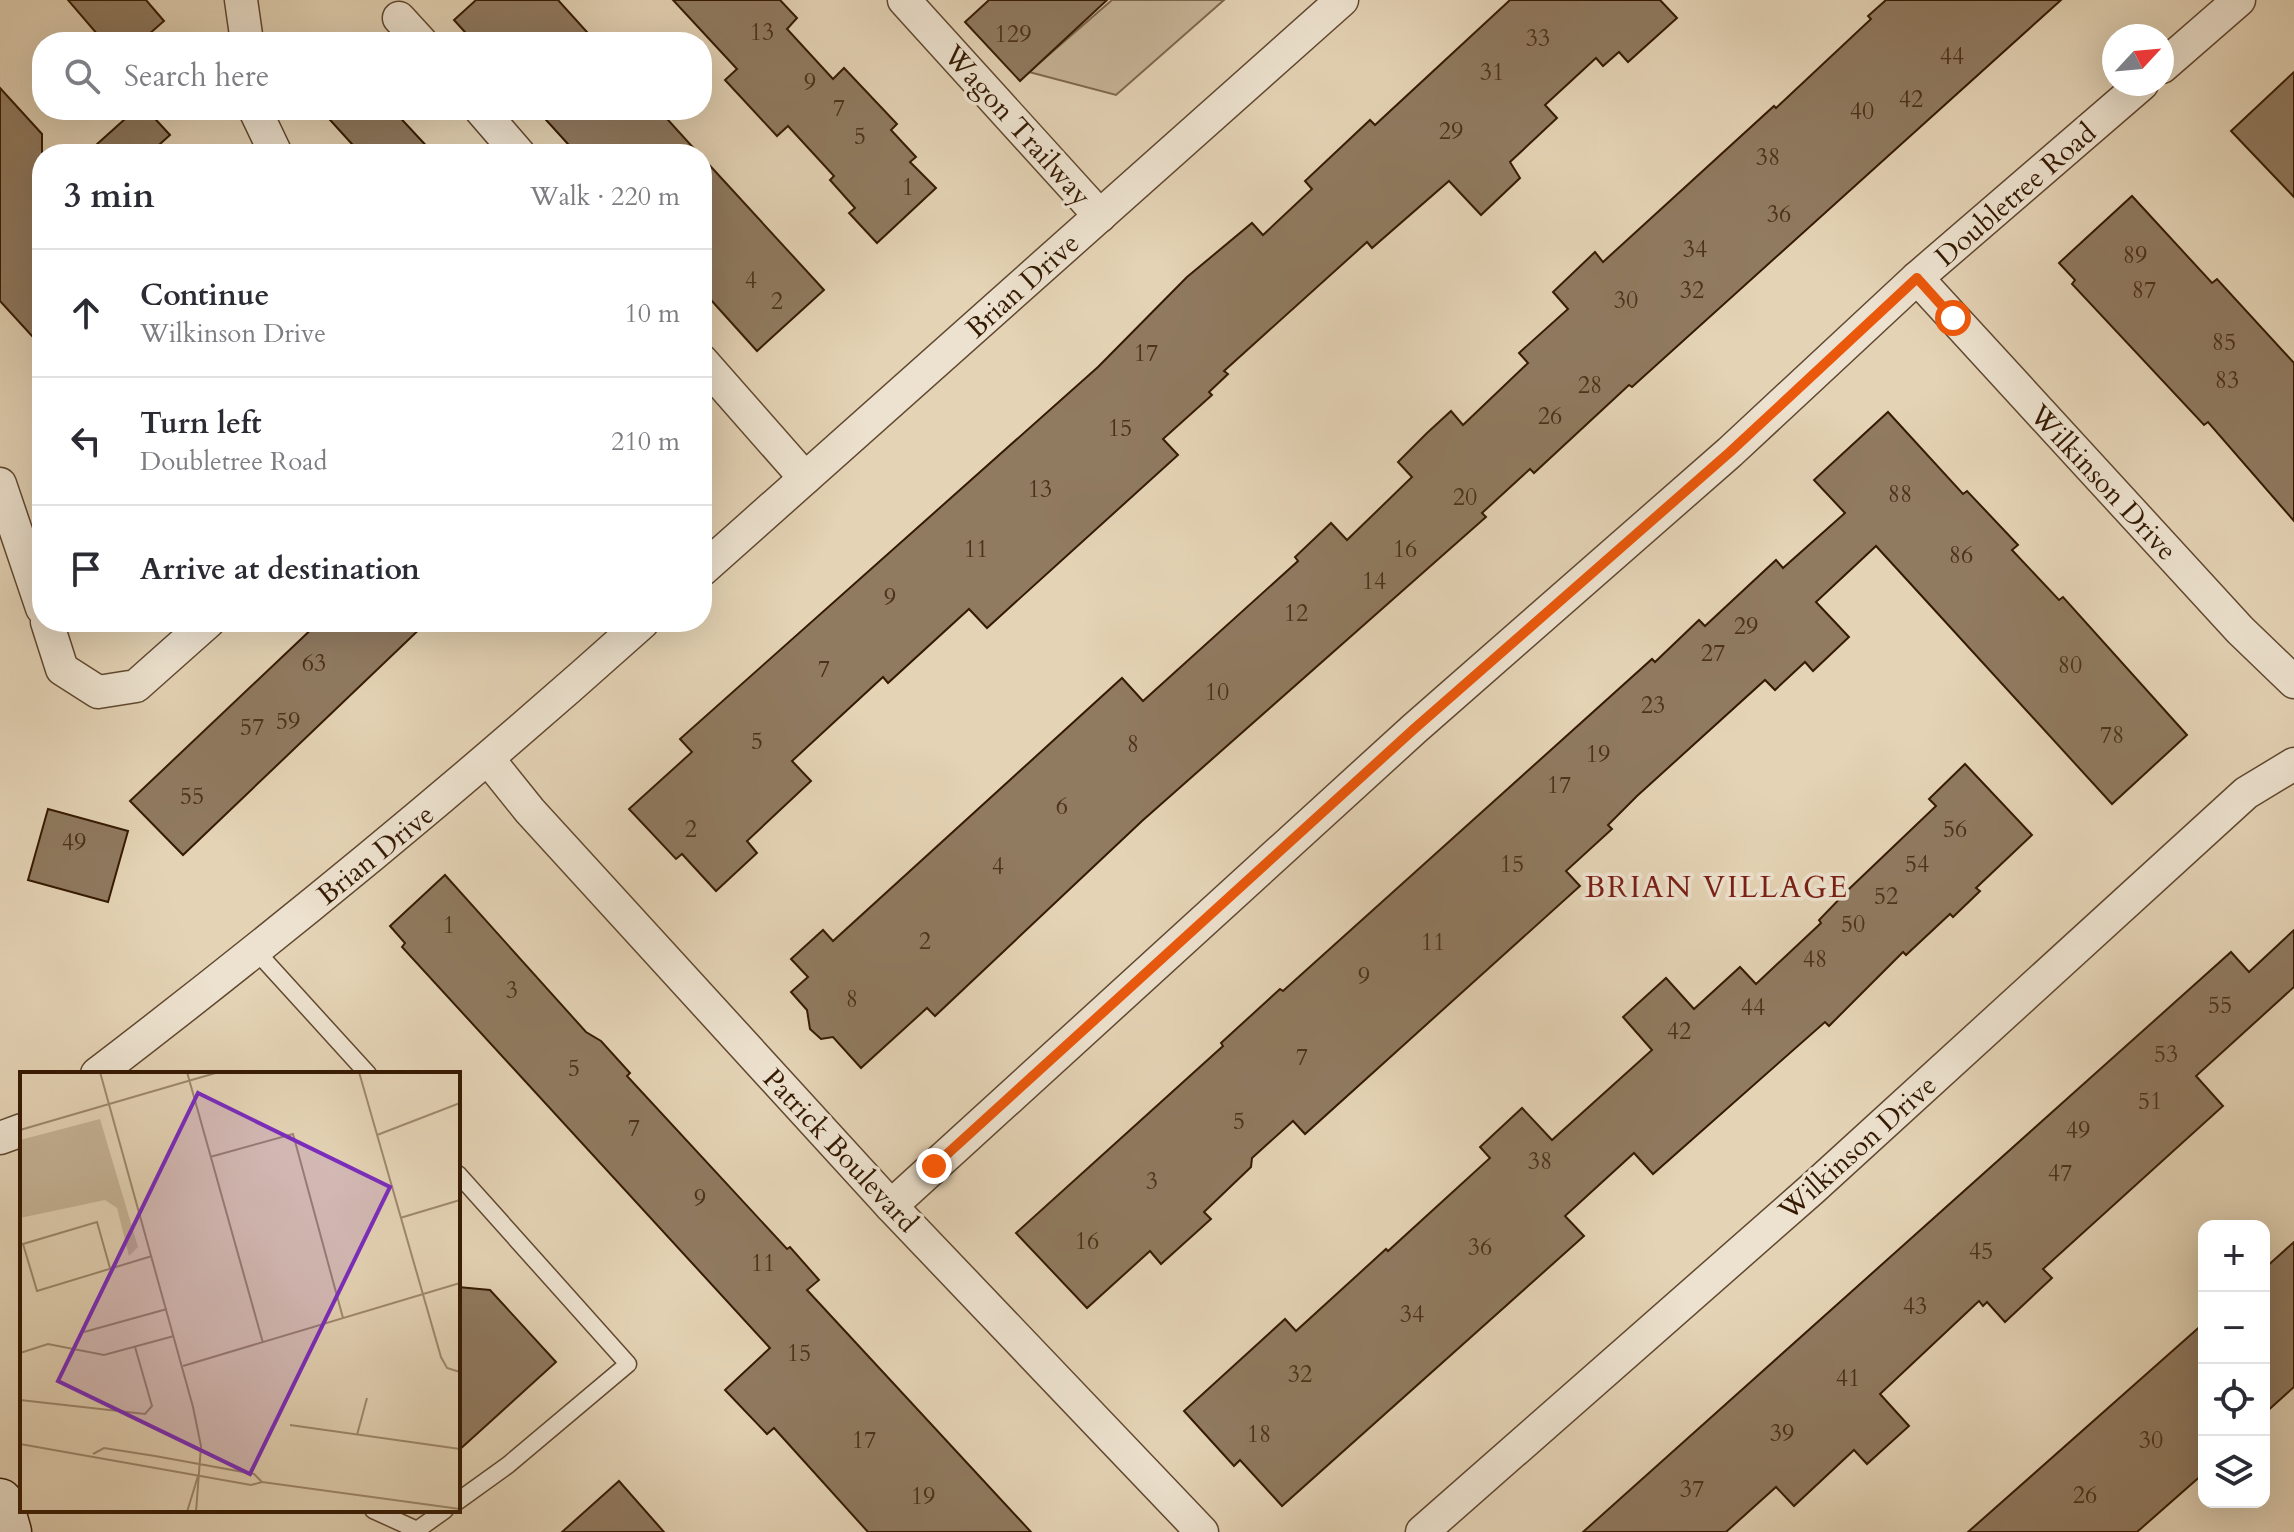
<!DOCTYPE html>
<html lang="en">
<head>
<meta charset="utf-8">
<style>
  :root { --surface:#fff; --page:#f7f7f7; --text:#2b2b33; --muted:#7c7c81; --line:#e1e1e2 }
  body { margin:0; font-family:Cardo,serif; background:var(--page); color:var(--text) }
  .controls { position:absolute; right:24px; bottom:24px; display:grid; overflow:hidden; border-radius:16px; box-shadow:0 8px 32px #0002 }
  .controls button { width:72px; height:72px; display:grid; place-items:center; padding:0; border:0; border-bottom:2px solid var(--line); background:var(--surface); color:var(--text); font:40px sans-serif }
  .compass { position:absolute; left:2102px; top:24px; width:72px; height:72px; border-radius:50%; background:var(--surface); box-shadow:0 8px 32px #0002; rotate:64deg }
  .stop { position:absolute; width:24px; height:24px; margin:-18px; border:6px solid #ea580c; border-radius:50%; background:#fff }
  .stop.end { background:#ea580c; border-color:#fff; box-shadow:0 2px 8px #0008 }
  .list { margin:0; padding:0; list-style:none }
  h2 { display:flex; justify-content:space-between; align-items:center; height:104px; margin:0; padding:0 32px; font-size:34px }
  h2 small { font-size:26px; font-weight:400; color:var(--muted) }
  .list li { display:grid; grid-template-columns:52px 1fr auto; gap:24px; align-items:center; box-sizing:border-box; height:128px; padding:0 32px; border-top:2px solid var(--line) }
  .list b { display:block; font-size:30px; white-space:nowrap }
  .list p { margin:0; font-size:26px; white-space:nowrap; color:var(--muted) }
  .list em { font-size:26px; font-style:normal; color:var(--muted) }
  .icon { flex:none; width:44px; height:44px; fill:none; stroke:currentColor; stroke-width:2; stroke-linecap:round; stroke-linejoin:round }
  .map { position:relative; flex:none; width:2294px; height:1532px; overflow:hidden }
  .search { position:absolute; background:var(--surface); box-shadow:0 8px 32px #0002; left:32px; top:32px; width:680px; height:88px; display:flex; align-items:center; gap:20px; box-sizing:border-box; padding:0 28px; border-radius:32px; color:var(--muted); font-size:30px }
  .panel { position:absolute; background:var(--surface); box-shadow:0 8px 32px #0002; left:32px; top:144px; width:680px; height:488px; border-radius:32px }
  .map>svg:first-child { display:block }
  .green { fill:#c6b497; stroke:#7e674d; stroke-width:2 }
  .building { fill:#907a60; stroke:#351a03; stroke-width:2 }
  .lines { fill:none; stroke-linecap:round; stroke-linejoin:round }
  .service-casing { stroke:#614830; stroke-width:19 }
  .minor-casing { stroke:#614830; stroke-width:35 }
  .secondary-casing { stroke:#351a03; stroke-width:47 }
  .service { stroke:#ede2cf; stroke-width:16 }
  .minor { stroke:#ede2cf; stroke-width:32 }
  .secondary { stroke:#ede2cf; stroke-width:44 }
  .route { stroke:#ea580c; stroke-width:10 }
  .labels { text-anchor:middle; stroke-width:7; stroke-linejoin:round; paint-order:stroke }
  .number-label { font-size:24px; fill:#4c321a }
  .street-label { font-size:28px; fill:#351a03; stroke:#ede2cf }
  .neighbourhood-label { font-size:30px; letter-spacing:2px; fill:#7a1f14; stroke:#ede2cf }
  .inset-road { fill:none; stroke:#9e896e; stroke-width:2 }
  .view { fill:#7b2cbf; fill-opacity:0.15; stroke:#7b2cbf; stroke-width:4 }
  .inset-edge { fill:none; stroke:#351a03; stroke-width:4 }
</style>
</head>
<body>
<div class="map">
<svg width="2294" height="1532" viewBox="0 0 2294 1532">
  <rect width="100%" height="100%" fill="#e4d3b5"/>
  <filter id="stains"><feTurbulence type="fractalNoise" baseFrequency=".0025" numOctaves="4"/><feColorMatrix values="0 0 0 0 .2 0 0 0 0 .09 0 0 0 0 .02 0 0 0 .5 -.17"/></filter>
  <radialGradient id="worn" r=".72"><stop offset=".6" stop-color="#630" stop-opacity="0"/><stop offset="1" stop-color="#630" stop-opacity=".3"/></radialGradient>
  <!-- green -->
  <polygon class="green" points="1112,0 1224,0 1116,95 1029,72"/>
  <!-- building -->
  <g class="building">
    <polygon points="68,0 146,0 164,21 140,42 104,42"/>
    <polygon points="476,0 558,0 596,42 474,42 454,20"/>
    <polygon points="673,0 780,0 797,18 787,29 833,79 844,68 897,124 891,130 916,157 910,162 936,188 877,243 849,213 855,208 830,180 834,176 788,126 777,136 725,80 737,69"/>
    <polygon points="989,0 1107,0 1020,81 965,22"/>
    <polygon points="1510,0 1660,0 1677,18 1628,62 1619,52 1603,66 1596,58 1545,105 1557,118 1510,162 1520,178 1481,215 1449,181 1372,248 1367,242 1224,371 1228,374 1209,392 1212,395 1163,439 1178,455 987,628 969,609 888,683 883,677 792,761 811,781 747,841 757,853 716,891 682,854 676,859 629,809 692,752 680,739 1098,367 1187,277 1252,223 1263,235 1312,189 1305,181 1370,120 1375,125"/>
    <polygon points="1886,0 2061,0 1632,387 1629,385 1534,473 1530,469 1482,513 1486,517 1142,821 935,1016 927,1008 861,1068 833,1037 821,1039 810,1029 807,1010 791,992 808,977 791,959 823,930 833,941 1122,678 1143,701 1298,561 1295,557 1331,523 1347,540 1412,477 1398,462 1427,433 1451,411 1463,425 1528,363 1519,353 1568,309 1553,292 1595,252 1603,262 1774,106 1776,108 1871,19 1868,16"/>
    <polygon points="2294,72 2294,197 2231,131"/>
    <polygon points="0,88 42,134 42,347 0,301"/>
    <polygon points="135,110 147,110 170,135 149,154 86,154"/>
    <polygon points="321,110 393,110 434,154 361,154"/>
    <polygon points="537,110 659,110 699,154 577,154"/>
    <polygon points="702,157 824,290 757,351 702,290"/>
    <polygon points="2132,196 2212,283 2217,279 2294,363 2294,521 2208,422 2204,425 2072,284 2075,280 2059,263"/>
    <polygon points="1888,412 1963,494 1967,491 2018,545 2012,550 2059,600 2063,597 2187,735 2112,804 1876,546 1816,602 1849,637 1813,671 1805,662 1775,690 1765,680 1637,796 1608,825 1612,829 1566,871 1580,886 1305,1134 1293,1121 1252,1158 1251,1167 1204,1212 1211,1219 1161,1264 1150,1251 1087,1308 1016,1233 1223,1046 1221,1043 1280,989 1283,991 1652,659 1655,662 1699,620 1705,626 1776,560 1783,568 1845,513 1814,480"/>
    <polygon points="319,622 427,622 183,855 130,801"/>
    <polygon points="1965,764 2032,835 1976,888 1980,891 1953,917 1950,914 1906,955 1903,952 1829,1026 1825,1022 1653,1174 1634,1153 1565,1216 1584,1236 1282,1506 1240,1460 1234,1466 1184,1411 1285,1319 1296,1331 1386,1249 1388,1251 1490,1158 1480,1147 1522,1108 1552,1140 1652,1050 1623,1017 1666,978 1694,1009 1740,967 1756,984 1821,923 1819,920 1849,889 1936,806 1929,799"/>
    <polygon points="48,809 128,831 108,902 28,880"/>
    <polygon points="445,875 586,1032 601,1041 630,1073 627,1076 787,1249 790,1247 819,1280 807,1290 1031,1532 868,1532 774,1428 767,1434 725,1390 770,1348 402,947 405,943 390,926"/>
    <polygon points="2294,930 2294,987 2196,1076 2223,1106 2043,1269 2052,1278 2005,1322 1987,1302 1983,1306 1979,1301 1880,1394 1909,1426 1867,1464 1854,1450 1794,1506 1776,1487 1726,1532 1583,1532 2231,952 2249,972"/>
    <polygon points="2294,1242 2294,1387 2264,1414 2264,1269"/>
    <polygon points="458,1287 490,1290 556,1362 458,1451"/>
    <polygon points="2204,1323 2204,1473 2137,1532 1968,1532"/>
    <polygon points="619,1481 664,1532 562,1532"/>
  </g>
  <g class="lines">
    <!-- service casing -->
    <g class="service-casing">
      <g id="service">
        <polyline points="256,951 368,1074"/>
        <polyline points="458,1174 628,1364 508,1465 458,1501"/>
        <polyline points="373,1510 417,1530 445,1510"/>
      </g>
    </g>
    <!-- minor casing -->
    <g class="minor-casing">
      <g id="minor">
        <polyline points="241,0 247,42"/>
        <polyline points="904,0 1100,216"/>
        <polyline points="399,18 421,42"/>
        <polyline points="2162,67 2239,0"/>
        <polyline points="255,110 276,154"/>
        <polyline points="481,110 519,154"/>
        <polyline points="1917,278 2240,630 2294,682"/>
        <polyline points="702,361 805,478"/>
        <polyline points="0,484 42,608"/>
        <polyline points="702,570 1342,0"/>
        <polyline points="47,622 62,669 98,692 136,686 208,622"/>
        <polyline points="489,760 530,811 891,1206 1202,1532"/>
        <path d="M97,1074C285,930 467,780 643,622"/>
        <polyline points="0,1138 22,1130"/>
        <polyline points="891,1206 1414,729 1730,452 1917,278 2142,84"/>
        <polyline points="1422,1532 1811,1190 2246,793 2294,764"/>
      </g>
    </g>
    <!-- secondary casing -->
    <g class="secondary-casing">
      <polyline id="secondary" points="0,1501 9,1532"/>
    </g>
    <!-- service -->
    <use href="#service" class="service"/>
    <!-- minor -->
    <use href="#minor" class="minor"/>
    <!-- secondary -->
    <use href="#secondary" class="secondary"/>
  </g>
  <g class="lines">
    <!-- route -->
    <polyline class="route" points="934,1166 1414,729 1730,452 1917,278 1953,318"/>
  </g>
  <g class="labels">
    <!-- number labels -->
    <g class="number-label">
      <text x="762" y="40">13</text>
      <text x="1013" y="42">129</text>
      <text x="1538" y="46">33</text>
      <text x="1952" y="64">44</text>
      <text x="1492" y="80">31</text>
      <text x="810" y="90">9</text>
      <text x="1911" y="107">42</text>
      <text x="839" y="116">7</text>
      <text x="1862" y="119">40</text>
      <text x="1451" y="139">29</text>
      <text x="860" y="144">5</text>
      <text x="1768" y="165">38</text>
      <text x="908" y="195">1</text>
      <text x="1779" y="222">36</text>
      <text x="1695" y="257">34</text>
      <text x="2135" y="263">89</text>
      <text x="751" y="288">4</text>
      <text x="1692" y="298">32</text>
      <text x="2144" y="298">87</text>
      <text x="1626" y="308">30</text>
      <text x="777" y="309">2</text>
      <text x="2224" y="350">85</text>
      <text x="1146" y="361">17</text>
      <text x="2227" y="388">83</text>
      <text x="1590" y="393">28</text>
      <text x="1550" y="424">26</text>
      <text x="1120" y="436">15</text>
      <text x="1040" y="497">13</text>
      <text x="1900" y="502">88</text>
      <text x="1465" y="505">20</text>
      <text x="976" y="557">11</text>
      <text x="1405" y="557">16</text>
      <text x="1961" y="563">86</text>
      <text x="1374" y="589">14</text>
      <text x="890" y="605">9</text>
      <text x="1296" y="621">12</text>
      <text x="1746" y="634">29</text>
      <text x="1713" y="661">27</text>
      <text x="314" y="671">63</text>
      <text x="2070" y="673">80</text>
      <text x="824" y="677">7</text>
      <text x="1217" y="700">10</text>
      <text x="1653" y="713">23</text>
      <text x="288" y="729">59</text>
      <text x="252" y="735">57</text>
      <text x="2112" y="743">78</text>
      <text x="757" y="749">5</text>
      <text x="1133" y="752">8</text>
      <text x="1598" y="762">19</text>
      <text x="1559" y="793">17</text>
      <text x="192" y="804">55</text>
      <text x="1062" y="814">6</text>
      <text x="691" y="837">2</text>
      <text x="1955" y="837">56</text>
      <text x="74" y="850">49</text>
      <text x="1512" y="872">15</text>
      <text x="1917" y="872">54</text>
      <text x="998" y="874">4</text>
      <text x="1886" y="904">52</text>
      <text x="1853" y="932">50</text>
      <text x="449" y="933">1</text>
      <text x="925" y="949">2</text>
      <text x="1433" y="950">11</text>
      <text x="1815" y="967">48</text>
      <text x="1364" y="984">9</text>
      <text x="512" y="998">3</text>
      <text x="852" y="1007">8</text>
      <text x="2220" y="1013">55</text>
      <text x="1753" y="1015">44</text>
      <text x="1679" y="1039">42</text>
      <text x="2166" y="1062">53</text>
      <text x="1302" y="1065">7</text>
      <text x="574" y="1076">5</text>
      <text x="2150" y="1109">51</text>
      <text x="1239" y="1129">5</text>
      <text x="634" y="1136">7</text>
      <text x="2078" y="1138">49</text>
      <text x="1540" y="1169">38</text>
      <text x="2060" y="1181">47</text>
      <text x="1152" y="1189">3</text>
      <text x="700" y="1206">9</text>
      <text x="1087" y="1249">16</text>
      <text x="1480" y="1255">36</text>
      <text x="1981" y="1259">45</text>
      <text x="763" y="1271">11</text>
      <text x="1915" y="1314">43</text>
      <text x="1412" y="1322">34</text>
      <text x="799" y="1361">15</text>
      <text x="1300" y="1382">32</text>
      <text x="1848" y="1386">41</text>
      <text x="1782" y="1441">39</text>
      <text x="1259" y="1442">18</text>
      <text x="864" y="1448">17</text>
      <text x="2151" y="1448">30</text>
      <text x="1692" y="1497">37</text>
      <text x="2085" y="1503">26</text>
      <text x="923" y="1504">19</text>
    </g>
    <!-- street labels -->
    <g class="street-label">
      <text transform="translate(1018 125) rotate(48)" y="10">Wagon Trailway</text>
      <text transform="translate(2015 194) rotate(-41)" y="10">Doubletree Road</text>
      <text transform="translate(1022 285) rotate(-42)" y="10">Brian Drive</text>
      <text transform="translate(2104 482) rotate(47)" y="10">Wilkinson Drive</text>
      <text transform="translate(375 854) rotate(-39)" y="10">Brian Drive</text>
      <text transform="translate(1857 1147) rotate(-42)" y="10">Wilkinson Drive</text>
      <text transform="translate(841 1150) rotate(47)" y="10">Patrick Boulevard</text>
    </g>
    <!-- neighbourhood labels -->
    <g class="neighbourhood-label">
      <text x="1717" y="897">BRIAN VILLAGE</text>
    </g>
  </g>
  <!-- overview -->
  <g transform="translate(20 1072)">
    <rect width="440" height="440" fill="#e4d3b5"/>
    <path d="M80,47L118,175L109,184L97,136L85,128L0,146V68Z" fill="#c6b497"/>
    <path class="inset-road" d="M80,0L173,335L181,374L176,440M167,0L243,271M339,0L421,285L427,296L440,300M0,58L199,0M357,63L440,31M190,85L273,62L323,246M380,146L440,128M90,196L77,150L3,172L17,219L132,184M64,260L147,237M0,281L28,272L84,283L154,264M163,294L440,211M0,328L125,342L132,334L115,275M270,353L440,377M337,363L347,326M0,372L231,413L242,410L440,437M73,382L84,376L135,384L234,402L242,410M167,440L178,404"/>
    <path class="view" d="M178,21L370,115L230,402L38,309Z"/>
    <rect width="440" height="440" class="inset-edge"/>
  </g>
  <rect width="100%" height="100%" filter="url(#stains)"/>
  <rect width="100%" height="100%" fill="url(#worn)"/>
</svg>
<div class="controls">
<button>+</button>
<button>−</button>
<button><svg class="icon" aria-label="locate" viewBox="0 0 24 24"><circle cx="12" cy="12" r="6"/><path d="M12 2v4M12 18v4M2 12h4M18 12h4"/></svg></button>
<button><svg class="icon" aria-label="layers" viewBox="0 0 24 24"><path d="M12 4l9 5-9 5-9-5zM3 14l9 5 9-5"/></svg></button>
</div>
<svg class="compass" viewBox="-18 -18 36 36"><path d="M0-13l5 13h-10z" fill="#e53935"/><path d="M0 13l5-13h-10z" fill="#7c7c81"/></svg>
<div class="stop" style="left:1953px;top:318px"></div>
<div class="stop end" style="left:934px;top:1166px"></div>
<div class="search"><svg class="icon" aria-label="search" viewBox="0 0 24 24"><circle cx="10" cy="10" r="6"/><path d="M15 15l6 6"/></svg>Search here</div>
<section class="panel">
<h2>3 min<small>Walk · 220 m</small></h2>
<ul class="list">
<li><svg class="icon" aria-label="ahead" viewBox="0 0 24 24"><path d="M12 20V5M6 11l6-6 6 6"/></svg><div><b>Continue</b><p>Wilkinson Drive</p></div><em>10 m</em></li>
<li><svg class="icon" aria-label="left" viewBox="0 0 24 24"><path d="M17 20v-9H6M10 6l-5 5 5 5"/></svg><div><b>Turn left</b><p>Doubletree Road</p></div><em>210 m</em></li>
<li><svg class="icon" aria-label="arrive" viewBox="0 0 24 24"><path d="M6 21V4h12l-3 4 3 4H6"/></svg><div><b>Arrive at destination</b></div></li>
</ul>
</section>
</div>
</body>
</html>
